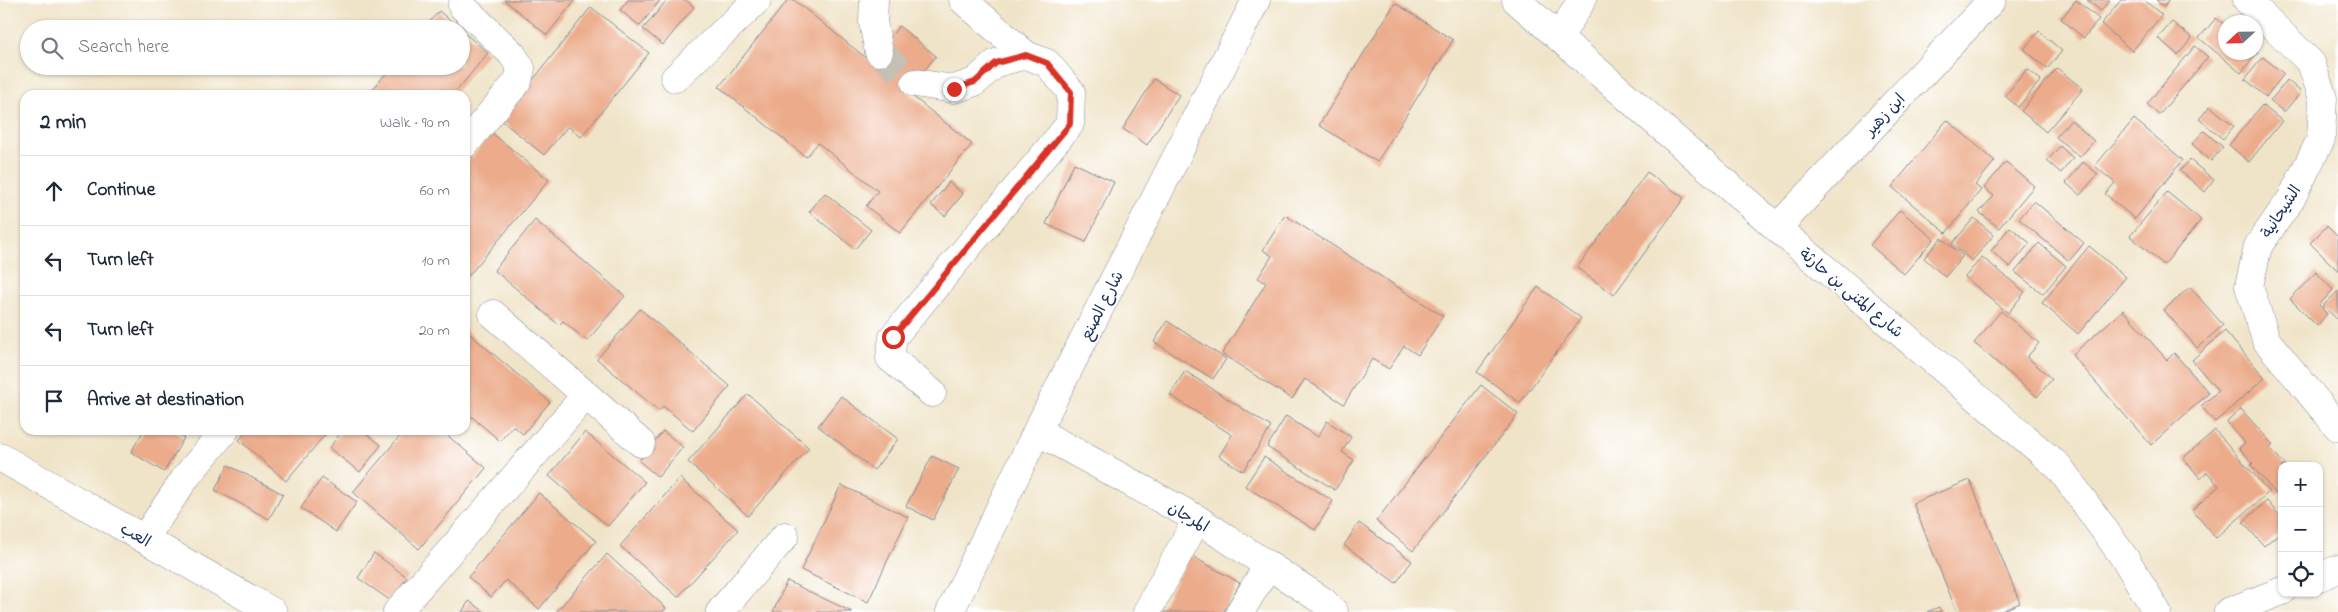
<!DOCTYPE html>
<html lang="en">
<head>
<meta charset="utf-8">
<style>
  :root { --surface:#fff; --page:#f6f6f7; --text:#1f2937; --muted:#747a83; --line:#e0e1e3 }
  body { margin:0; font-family:"Indie Flower","Playpen Sans Arabic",sans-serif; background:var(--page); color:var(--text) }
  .controls { position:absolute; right:15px; bottom:15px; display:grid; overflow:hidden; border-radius:10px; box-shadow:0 1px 4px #0004 }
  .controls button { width:45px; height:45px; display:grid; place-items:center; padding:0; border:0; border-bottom:1px solid var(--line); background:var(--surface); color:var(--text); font:25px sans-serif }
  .compass { position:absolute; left:2218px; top:15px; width:45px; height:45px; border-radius:50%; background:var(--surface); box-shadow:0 1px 4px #0004; rotate:248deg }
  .stop { position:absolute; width:15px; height:15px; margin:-11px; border:4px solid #d93025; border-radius:50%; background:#fff }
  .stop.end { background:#d93025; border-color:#fff; box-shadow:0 1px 5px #0008 }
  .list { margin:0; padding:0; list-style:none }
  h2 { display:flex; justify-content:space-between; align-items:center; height:65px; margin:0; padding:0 20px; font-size:21px }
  h2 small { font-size:16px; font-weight:400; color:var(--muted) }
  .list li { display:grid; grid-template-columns:32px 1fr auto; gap:15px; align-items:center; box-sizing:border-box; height:70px; padding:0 20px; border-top:1px solid var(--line) }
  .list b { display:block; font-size:19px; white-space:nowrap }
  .list em { font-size:16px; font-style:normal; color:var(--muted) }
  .icon { flex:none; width:28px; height:28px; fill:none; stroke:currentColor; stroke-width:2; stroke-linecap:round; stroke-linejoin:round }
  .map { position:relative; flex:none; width:2338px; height:612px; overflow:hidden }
  .search { position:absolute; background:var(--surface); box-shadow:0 1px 4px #0004; left:20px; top:20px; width:450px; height:55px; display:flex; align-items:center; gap:12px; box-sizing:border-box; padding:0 18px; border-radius:28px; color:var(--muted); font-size:19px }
  .panel { position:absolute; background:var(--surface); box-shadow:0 1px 4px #0004; left:20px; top:90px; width:450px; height:345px; border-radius:15px }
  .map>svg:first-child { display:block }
  .building { fill:#ecab8a }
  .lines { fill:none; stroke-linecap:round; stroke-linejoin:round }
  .minor-tunnel { stroke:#c5c0b3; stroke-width:28; stroke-dasharray:28 14; stroke-linecap:butt }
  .minor-casing { stroke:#868a93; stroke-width:29 }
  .minor { stroke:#fff; stroke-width:28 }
  .route { stroke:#d93025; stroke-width:6 }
  .labels { text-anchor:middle; stroke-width:4; stroke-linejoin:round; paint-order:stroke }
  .street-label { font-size:16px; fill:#1b2f5e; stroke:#fff }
</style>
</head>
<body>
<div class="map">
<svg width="2338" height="612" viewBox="0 0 2338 612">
  <rect width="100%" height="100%" fill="#fff"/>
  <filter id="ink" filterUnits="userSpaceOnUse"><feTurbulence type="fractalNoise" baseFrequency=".02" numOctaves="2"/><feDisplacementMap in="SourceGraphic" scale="10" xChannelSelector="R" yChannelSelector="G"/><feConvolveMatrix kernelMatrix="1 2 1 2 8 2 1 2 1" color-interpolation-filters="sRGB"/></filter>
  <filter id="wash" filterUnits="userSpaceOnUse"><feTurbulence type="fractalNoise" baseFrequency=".0096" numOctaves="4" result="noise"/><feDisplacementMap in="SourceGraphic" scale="20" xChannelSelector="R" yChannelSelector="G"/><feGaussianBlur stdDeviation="1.12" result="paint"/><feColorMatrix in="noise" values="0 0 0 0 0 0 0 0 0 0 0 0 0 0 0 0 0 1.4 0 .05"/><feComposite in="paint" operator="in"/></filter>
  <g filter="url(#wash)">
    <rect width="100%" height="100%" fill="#f0e4c8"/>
    <g id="blocks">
      <!-- building -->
      <g class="building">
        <polygon points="504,0 575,0 547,35"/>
        <polygon points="628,0 660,0 640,26 620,10"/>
        <polygon points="667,0 686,0 694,7 663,45 643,29"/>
        <polygon points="788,0 794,0 871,62 899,26 936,56 907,92 972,144 900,233 866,206 878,191 818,143 806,157 719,87"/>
        <polygon points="2076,0 2099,19 2084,38 2061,19"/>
        <polygon points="2087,0 2110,0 2101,11"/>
        <polygon points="2121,0 2144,0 2162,15 2132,51 2101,24"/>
        <polygon points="2156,0 2169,0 2164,7"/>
        <polygon points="1395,3 1453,40 1377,162 1319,125"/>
        <polygon points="591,7 649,53 581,137 568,126 544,155 501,120"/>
        <polygon points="439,11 460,29 423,29"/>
        <polygon points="2216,18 2226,26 2226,52 2258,52 2241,73 2199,38"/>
        <polygon points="2172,22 2192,38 2178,55 2158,38"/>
        <polygon points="461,30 488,53 453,95 368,95 392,66 461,66"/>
        <polygon points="2039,31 2062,51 2047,69 2024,49"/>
        <polygon points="2195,46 2208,57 2159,115 2147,104"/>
        <polygon points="2263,57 2284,74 2266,97 2245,79"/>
        <polygon points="2057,68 2083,89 2046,132 2021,111"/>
        <polygon points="2027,69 2041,80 2018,107 2005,96"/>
        <polygon points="1154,79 1179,95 1147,145 1123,129"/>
        <polygon points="2287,80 2301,92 2284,112 2270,101"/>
        <polygon points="2262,105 2282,121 2249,162 2229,145"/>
        <polygon points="2210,106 2234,126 2223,139 2199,119"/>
        <polygon points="2134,119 2183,160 2135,219 2105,194 2115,183 2095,166"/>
        <polygon points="1947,120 1995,161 1975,185 1981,190 1946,233 1892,187"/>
        <polygon points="2071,120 2094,141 2080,157 2056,137"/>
        <polygon points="2204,131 2223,147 2211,161 2192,144"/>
        <polygon points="492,133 549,180 465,280 465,165"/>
        <polygon points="2060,146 2073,158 2061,173 2047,161"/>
        <polygon points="2190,160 2214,180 2205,192 2180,171"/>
        <polygon points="2006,162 2034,186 1999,228 1979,212 1994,196 1984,188"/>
        <polygon points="2083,162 2098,174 2080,195 2066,183"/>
        <polygon points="1074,163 1114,182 1086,242 1046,224"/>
        <polygon points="1647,172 1684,198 1614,295 1577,268"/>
        <polygon points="949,182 963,194 945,216 931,205"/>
        <polygon points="2167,192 2201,220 2164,265 2130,236"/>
        <polygon points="825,193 871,230 855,249 809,212"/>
        <polygon points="2034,201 2084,243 2069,261 2019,219"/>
        <polygon points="1900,210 1934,239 1904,274 1870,245"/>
        <polygon points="1285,215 1443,316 1418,355 1404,346 1389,369 1372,359 1344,404 1305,379 1292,399 1222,354 1266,283 1258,278 1272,256 1263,250"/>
        <polygon points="1974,218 1994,235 1972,261 1952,244"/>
        <polygon points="535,220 625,296 587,341 563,321 559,325 494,270"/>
        <polygon points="2327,226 2338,237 2338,271 2310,243"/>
        <polygon points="2010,227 2030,243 2010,267 1991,251"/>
        <polygon points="1941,238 1963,256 1945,277 1924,258"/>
        <polygon points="2039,243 2066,266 2043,294 2015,272"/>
        <polygon points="2089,246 2126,277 2078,334 2042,303"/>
        <polygon points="1982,257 2025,292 2008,313 1965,277"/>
        <polygon points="2316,272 2333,290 2319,305 2327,314 2317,326 2290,299"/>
        <polygon points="1538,287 1581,318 1520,403 1477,372"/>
        <polygon points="2190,287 2223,325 2197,348 2164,310"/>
        <polygon points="2338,291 2338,320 2323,306"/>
        <polygon points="640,309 730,386 693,431 663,406 659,411 597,359"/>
        <polygon points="2123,310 2167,360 2174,353 2209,393 2151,445 2072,355"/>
        <polygon points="2001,311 2039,343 2027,357 2052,379 2037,397 1974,343"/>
        <polygon points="1167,321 1226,359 1213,379 1154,342"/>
        <polygon points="465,330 550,402 523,434 513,426 500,441 465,411"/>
        <polygon points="2225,331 2265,378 2215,422 2201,406 2218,391 2192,360"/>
        <polygon points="1185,371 1271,427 1243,471 1219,456 1232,435 1170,395"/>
        <polygon points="1481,385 1518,414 1413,551 1376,521"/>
        <polygon points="748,394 809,448 748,516 688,462"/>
        <polygon points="841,396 898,439 874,470 818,426"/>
        <polygon points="2241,409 2273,445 2270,448 2286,466 2282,466 2282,490 2277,495 2251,465 2253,463 2239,448 2245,443 2227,422"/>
        <polygon points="1286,416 1318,437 1327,421 1351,437 1342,452 1354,460 1335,490 1267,447"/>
        <polygon points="144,430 172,430 184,438 164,472 131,452"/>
        <polygon points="248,430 329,430 286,481 239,440"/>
        <polygon points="343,430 362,430 381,445 360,472 329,448"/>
        <polygon points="405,430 441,430 486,468 419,549 353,492"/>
        <polygon points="2215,430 2269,492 2216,538 2192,510 2219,486 2207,472 2200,478 2183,458"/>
        <polygon points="663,431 683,447 658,477 639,461"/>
        <polygon points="585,432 645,482 608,526 549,476"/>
        <polygon points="932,456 959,469 933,520 906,506"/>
        <polygon points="1264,457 1333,501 1315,530 1245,486"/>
        <polygon points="228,465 283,494 269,519 215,490"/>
        <polygon points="322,478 357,502 336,532 301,508"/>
        <polygon points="680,478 738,530 678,597 620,546"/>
        <polygon points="1970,480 2020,603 1999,612 1957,612 1913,503"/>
        <polygon points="841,485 908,517 868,602 801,570"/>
        <polygon points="539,493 596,541 539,609 506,580 491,597 468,577"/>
        <polygon points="2267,501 2282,518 2282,531 2264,546 2243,522"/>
        <polygon points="1359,523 1412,561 1396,583 1344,545"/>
        <polygon points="374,553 407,577 391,601 358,578"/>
        <polygon points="607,554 666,608 663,612 556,612"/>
        <polygon points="1190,555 1240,583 1224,612 1159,612"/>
        <polygon points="787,581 852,612 773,612"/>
        <polygon points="469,601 485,612 462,612"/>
        <polygon points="1939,607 1941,612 1927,612"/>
      </g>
    </g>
  </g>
  <g filter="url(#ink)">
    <use href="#blocks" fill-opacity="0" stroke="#868a93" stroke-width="1"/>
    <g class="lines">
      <!-- minor-tunnel -->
      <polyline class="minor-tunnel" points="879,52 915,83"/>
      <!-- minor casing -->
      <g class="minor-casing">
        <g id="minor">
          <polyline points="874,0 873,22 879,52"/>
          <polyline points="963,0 1026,55"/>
          <polyline points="1516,0 1777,228 2059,467 2126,560 2157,612"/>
          <polyline points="2247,0 2311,63 2323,98 2321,139 2291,199 2258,246 2249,286 2266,340 2338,427"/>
          <polyline points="462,6 512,54 521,68 518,81 465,144"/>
          <polyline points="1559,37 1582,0"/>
          <polyline points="675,78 757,0"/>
          <polyline points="915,83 954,89 975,82 996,63 1026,55 1047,63 1071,92 1070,124 893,337 890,358 932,393"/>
          <polyline points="1777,228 1992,0"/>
          <polyline points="493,314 641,443"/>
          <polyline points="1037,431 1197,519 1323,601 1334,612"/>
          <polyline points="0,457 273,612"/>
          <polyline points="144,539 186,477 225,430"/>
          <polyline points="2319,577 2338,569"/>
          <polyline points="397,612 586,395"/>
          <polyline points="720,612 785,536"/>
          <polyline points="950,612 1037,431 1256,0"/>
          <polyline points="1147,612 1197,519"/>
          <polyline points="1240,612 1268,565"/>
          <polyline points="2228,612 2282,591"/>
        </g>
      </g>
      <!-- minor -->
      <use href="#minor" class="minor"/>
    </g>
  </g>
  <g class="lines" filter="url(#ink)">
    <!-- route -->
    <polyline class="route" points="893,337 1070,124 1071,92 1047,63 1026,55 996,63 975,82 954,89"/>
  </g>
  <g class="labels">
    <!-- street labels -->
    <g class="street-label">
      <text transform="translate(1884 114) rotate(-47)" y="6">ابن زهير</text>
      <text transform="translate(2280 211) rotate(-57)" y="6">الشيحانية</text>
      <text transform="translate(1852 292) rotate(40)" y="6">شارع المثنى بن حارثة</text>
      <text transform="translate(1101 305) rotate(-63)" y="6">شارع الصنع</text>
      <text transform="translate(1189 516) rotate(30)" y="6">المرجان</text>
      <text transform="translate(136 534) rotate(30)" y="6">العب</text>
    </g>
  </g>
</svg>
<div class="controls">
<button>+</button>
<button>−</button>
<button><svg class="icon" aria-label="locate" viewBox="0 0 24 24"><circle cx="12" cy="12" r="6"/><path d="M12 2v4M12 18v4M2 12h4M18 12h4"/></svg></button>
</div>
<svg class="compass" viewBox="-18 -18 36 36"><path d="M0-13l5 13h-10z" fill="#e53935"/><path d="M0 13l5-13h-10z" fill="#747a83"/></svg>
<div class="stop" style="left:893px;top:337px"></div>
<div class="stop end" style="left:954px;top:89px"></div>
<div class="search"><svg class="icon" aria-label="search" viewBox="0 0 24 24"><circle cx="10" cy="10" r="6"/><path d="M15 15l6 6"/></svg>Search here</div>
<section class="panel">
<h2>2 min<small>Walk · 90 m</small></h2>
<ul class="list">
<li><svg class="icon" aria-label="ahead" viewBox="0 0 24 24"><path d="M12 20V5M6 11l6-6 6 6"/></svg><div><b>Continue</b></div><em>60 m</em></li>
<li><svg class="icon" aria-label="left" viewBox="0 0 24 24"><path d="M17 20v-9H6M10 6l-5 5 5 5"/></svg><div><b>Turn left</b></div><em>10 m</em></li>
<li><svg class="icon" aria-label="left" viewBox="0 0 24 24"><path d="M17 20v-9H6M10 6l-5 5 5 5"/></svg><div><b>Turn left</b></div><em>20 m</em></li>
<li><svg class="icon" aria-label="arrive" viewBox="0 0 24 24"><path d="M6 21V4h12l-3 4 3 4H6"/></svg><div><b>Arrive at destination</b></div></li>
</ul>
</section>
</div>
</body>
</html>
